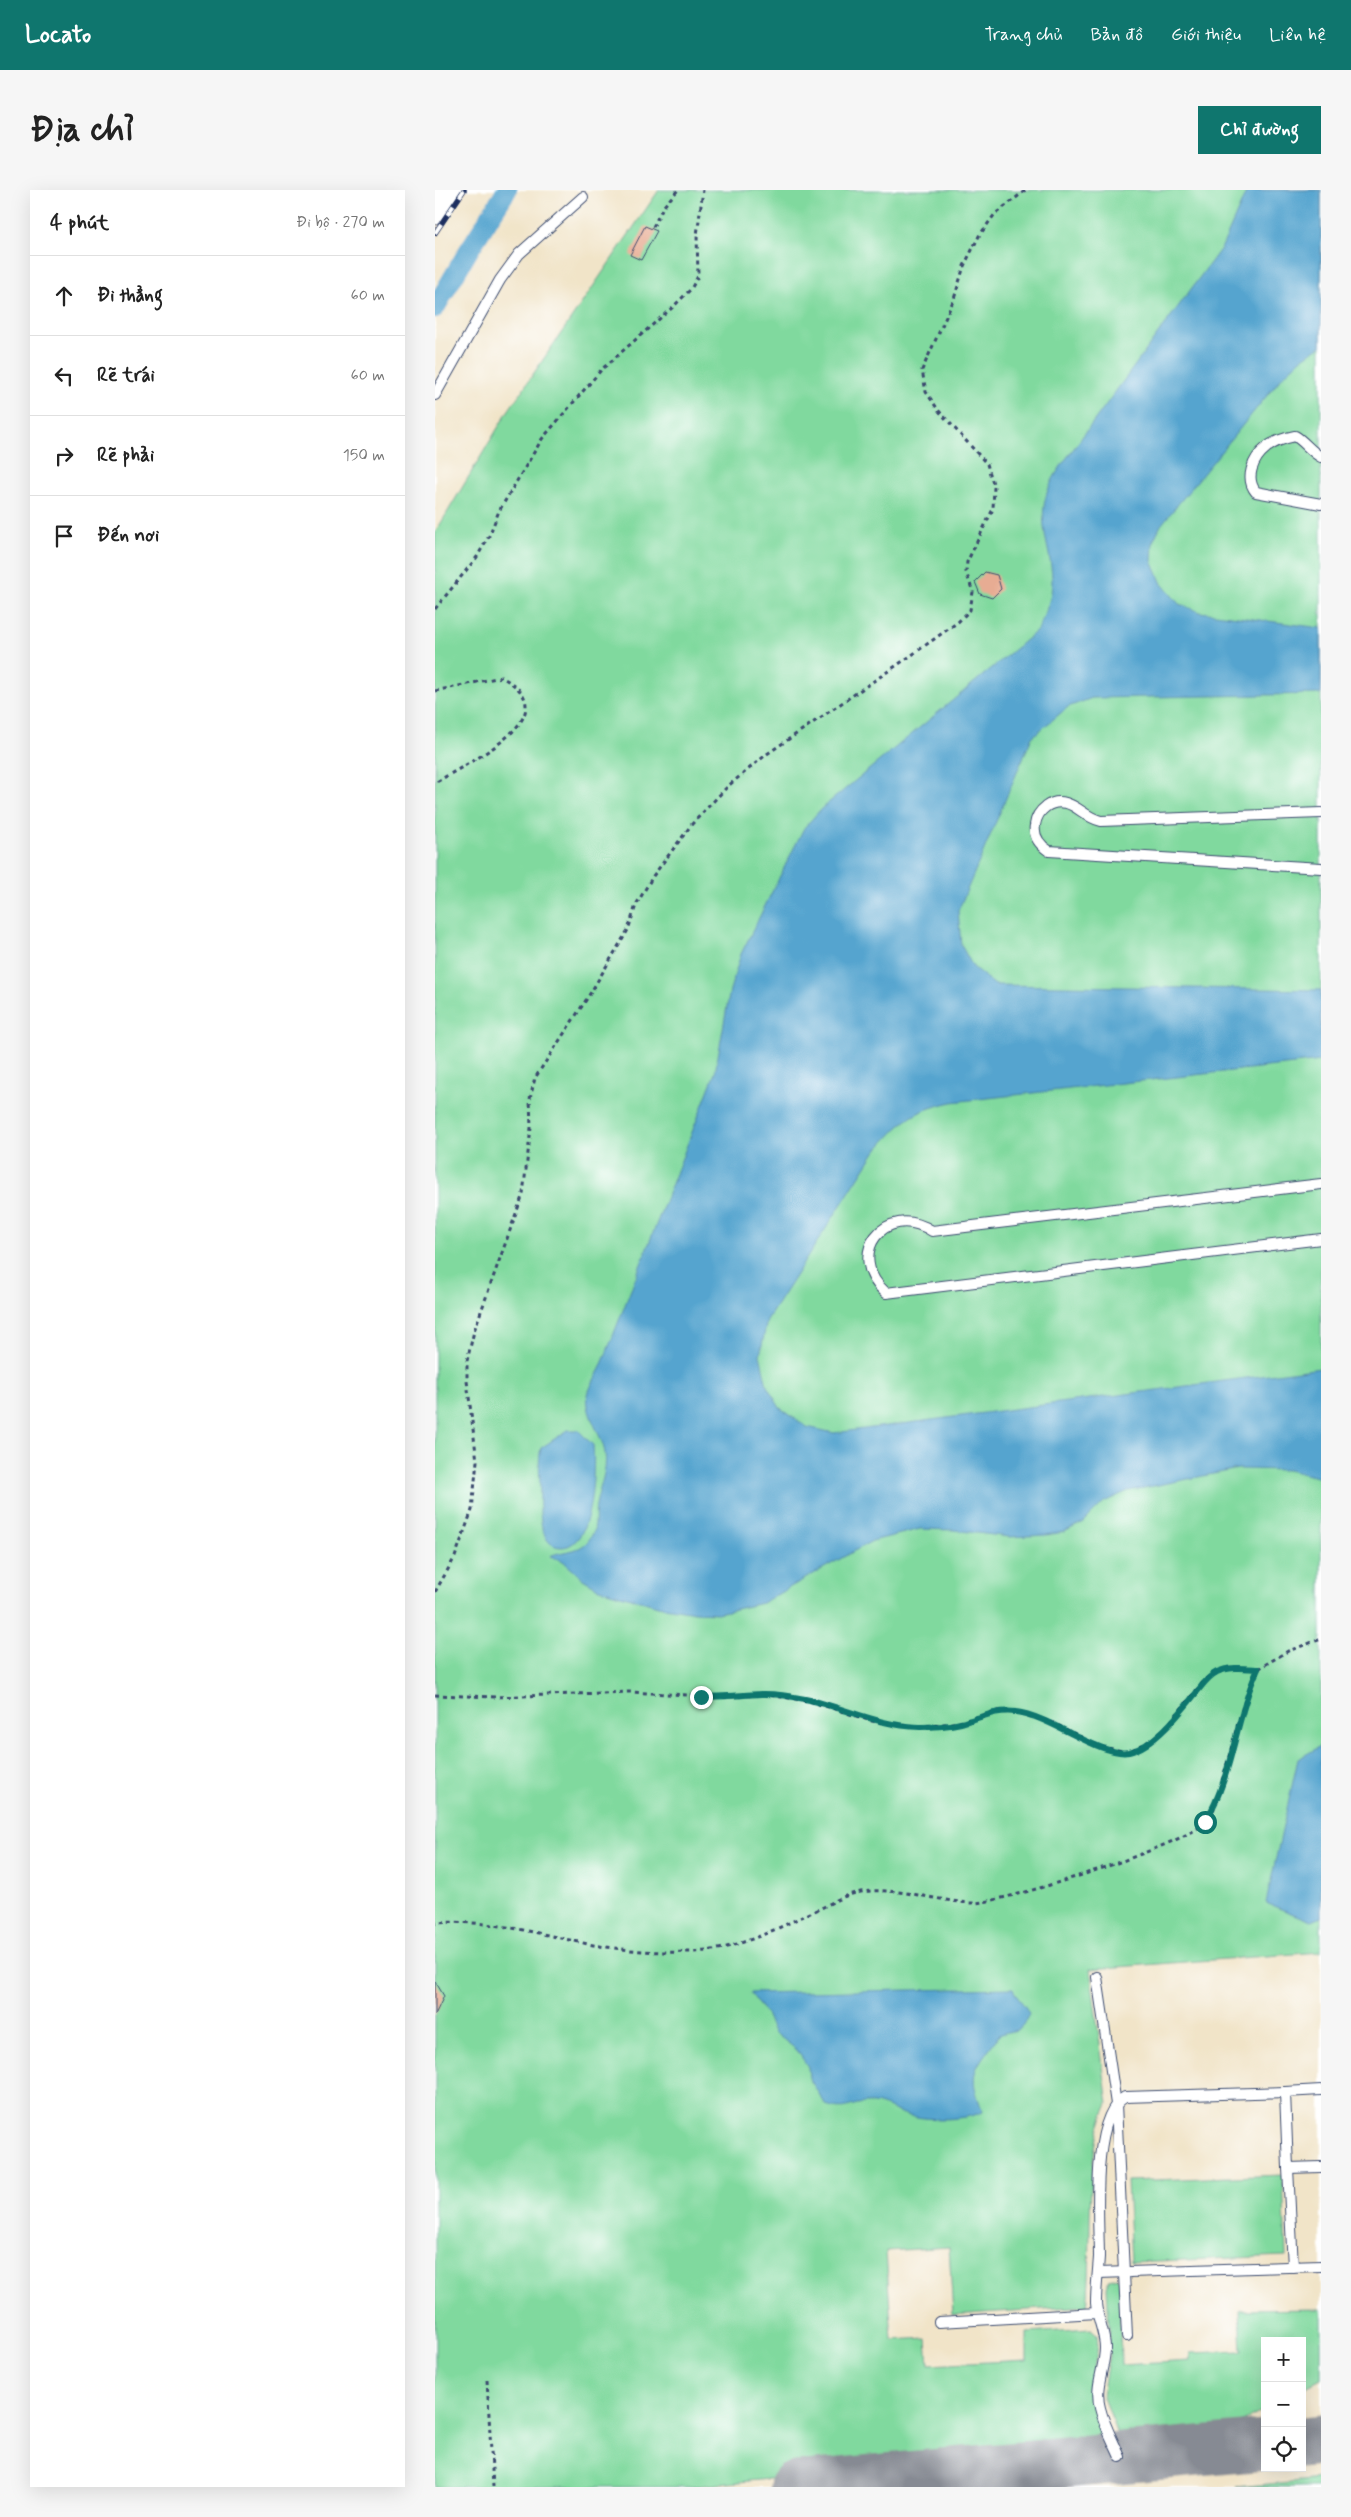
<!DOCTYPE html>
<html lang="vi">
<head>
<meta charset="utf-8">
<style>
  :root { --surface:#fff; --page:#f6f6f6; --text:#222; --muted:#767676; --line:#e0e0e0; --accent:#0f766e }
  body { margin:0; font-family:Mynerve,sans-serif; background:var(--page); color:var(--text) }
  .controls { position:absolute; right:15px; bottom:15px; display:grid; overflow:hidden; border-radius:0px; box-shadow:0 5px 20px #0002 }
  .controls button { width:45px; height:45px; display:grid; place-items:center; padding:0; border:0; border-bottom:1px solid var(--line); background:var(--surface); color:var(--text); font:25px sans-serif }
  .stop { position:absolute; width:15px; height:15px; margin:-11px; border:4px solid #0f766e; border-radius:50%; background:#fff }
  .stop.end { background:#0f766e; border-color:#fff; box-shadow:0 1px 5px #0008 }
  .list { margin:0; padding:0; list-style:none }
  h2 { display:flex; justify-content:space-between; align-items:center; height:65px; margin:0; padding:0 20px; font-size:21px }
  h2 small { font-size:16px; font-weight:400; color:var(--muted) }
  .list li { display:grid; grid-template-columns:32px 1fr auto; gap:15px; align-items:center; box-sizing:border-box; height:80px; padding:0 20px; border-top:1px solid var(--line) }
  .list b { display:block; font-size:19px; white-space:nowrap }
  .list em { font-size:16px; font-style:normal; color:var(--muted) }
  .icon { flex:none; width:28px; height:28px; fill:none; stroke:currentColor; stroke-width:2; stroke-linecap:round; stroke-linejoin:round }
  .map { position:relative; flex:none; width:886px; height:2297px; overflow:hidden; border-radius:0px }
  header { display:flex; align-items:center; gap:30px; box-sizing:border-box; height:70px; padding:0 25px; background:var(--accent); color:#fff }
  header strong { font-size:24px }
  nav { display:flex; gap:28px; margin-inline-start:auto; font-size:18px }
  .intro { display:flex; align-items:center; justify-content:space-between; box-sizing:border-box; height:120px; padding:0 30px }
  h1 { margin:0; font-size:35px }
  .button { padding:12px 22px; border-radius:0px; background:var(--accent); color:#fff; font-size:18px; font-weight:700 }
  main { display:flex; gap:30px; padding:0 30px }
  aside { flex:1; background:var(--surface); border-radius:0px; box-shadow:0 5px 20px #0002 }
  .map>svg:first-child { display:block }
  .green { fill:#80d99e; stroke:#4e847e }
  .water { fill:#55a4cf; stroke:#386a96 }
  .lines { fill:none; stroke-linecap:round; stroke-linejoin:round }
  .canal { stroke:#55a4cf; stroke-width:20 }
  .taxiway { stroke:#868a93; stroke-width:51 }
  .building { fill:#e7ac93 }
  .service-casing { stroke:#3b4a6e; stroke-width:12 }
  .trunk-casing { stroke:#3b4a6e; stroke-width:29 }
  .path { stroke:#3b4a6e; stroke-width:3; stroke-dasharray:4 4; stroke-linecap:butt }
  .service { stroke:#fff; stroke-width:10 }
  .trunk { stroke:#fff; stroke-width:28 }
  .rail-casing { stroke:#1b2f5e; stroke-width:5.5 }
  .rail { stroke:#fff; stroke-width:4; stroke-dasharray:11; stroke-linecap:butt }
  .route { stroke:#0f766e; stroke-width:6 }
</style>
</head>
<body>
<header>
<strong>Locato</strong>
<nav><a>Trang chủ</a><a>Bản đồ</a><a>Giới thiệu</a><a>Liên hệ</a></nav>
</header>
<div class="intro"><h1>Địa chỉ</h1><a class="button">Chỉ đường</a></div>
<main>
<aside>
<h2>4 phút<small>Đi bộ · 270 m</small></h2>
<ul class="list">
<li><svg class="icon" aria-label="ahead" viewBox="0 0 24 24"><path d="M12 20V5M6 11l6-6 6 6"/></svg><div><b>Đi thẳng</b></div><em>60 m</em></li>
<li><svg class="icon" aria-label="left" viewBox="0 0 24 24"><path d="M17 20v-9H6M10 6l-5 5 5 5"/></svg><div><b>Rẽ trái</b></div><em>60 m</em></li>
<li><svg class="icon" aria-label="right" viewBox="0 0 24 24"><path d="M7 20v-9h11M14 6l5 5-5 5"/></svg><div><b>Rẽ phải</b></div><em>150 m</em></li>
<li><svg class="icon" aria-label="arrive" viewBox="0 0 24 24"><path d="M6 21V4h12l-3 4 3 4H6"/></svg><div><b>Đến nơi</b></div></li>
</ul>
</aside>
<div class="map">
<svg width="886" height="2297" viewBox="0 0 886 2297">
  <rect width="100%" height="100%" fill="#fff"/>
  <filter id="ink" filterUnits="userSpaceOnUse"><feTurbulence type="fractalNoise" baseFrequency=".02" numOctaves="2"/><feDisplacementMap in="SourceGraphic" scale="10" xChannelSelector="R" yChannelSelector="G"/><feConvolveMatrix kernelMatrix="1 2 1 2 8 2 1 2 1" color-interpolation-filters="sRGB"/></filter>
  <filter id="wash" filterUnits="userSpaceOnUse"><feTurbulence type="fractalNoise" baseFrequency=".0096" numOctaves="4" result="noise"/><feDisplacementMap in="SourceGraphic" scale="20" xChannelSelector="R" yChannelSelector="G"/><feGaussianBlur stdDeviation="1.12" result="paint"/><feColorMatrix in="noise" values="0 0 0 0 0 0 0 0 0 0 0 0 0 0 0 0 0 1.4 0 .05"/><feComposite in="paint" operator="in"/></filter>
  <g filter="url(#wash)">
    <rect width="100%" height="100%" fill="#f1e4c8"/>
    <!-- green -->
    <g class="green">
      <path d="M224,0H886V1762L655,1779L673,1914C647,1967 659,2056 652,2116L518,2125L514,2057L451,2061L457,2150L492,2148L494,2175L592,2170V2143L656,2139L662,2144C665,2163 658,2175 656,2193C655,2214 667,2237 673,2256L252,2297H0V343L73,221Z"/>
      <polygon points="848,1985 851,2066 696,2072 692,1991"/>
      <path d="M681,2087L684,2089L686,2175L755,2171V2163L807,2161L805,2120L886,2119V2189L867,2199V2151H830V2220C779,2249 742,2250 686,2255L667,2205L675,2159L672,2097L674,2089Z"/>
      <polygon points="886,2289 886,2297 801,2297"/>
    </g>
    <!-- water -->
    <g class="water">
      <path d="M812,0H886V156L866,169L848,186L726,335L718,351L717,371L727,394L744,414L765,422L886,438V504L657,508L633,517L597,547L523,721L526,755L538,777L560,795L886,800V871L517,912C477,921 467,931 440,962L332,1130L325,1165L332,1196L345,1218L372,1237L399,1243L886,1178V1288L853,1280L803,1279L693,1301L669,1312L649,1332L629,1342L611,1345L574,1347L519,1340L485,1339L437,1351L327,1413L283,1423L260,1422L223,1416L165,1399L148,1389L128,1371L115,1366C127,1360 144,1363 153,1351C163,1340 159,1328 161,1315C164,1298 173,1280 170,1263C167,1243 147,1222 154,1201C157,1193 162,1185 166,1177L280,883L295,800L306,764L369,638L386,619L603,440C610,424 618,407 617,388C616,357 601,333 613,300C619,284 631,269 642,254L787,57Z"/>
      <path d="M133,1240H143L158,1255C160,1278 157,1322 147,1342C143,1350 136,1357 127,1357C101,1358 105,1312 105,1296C105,1282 103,1271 106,1258Z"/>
      <polygon points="886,1556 886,1727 876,1731 831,1713 863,1569"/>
      <path d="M578,1798C581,1809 590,1813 594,1824C583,1846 583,1837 564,1845C540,1880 531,1880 548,1922C527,1931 497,1930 475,1926C460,1923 447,1911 431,1913C412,1914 413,1922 391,1915L374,1888L373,1877L362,1860L339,1842L331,1824L315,1803Z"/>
    </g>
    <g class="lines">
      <!-- canal -->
      <polyline class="canal" points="0,118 34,60 72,0"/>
      <!-- taxiway -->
      <g class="taxiway">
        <polyline points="867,2252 886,2250"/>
        <polyline points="360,2297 830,2255"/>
      </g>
    </g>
    <g id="blocks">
      <!-- building -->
      <g class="building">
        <polygon points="210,36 222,41 206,70 195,65"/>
        <polygon points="550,382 562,385 566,399 557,408 545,404 540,392"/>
        <polygon points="0,1791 9,1806 0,1825"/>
      </g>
    </g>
  </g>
  <g filter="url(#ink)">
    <use href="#blocks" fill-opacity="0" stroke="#3b4a6e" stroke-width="1"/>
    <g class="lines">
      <!-- service casing -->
      <g class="service-casing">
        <g id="service">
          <polyline points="0,205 65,90 84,64 148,7"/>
          <path d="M886,267C875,261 870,252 860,246C850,248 839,251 831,258C817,269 810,289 821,302L886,314"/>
          <path d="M886,623L666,631C650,627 643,616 631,613C616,609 602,620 600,635C598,647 605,655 614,661L886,678"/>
          <path d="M886,994L497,1041C449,1011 409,1066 451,1103L886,1049"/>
          <polyline points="662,1787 681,1914 692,2146"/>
          <polyline points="886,1900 850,1902 853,1978 886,1977"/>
          <polyline points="853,1978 858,2077"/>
          <polyline points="663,2083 886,2076"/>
          <polyline points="504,2132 662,2123"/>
          <path d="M685,2267C678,2251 669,2235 665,2218C659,2196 670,2178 670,2158C670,2142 662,2129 661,2113C661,2098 663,2082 664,2067C664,2032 655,1926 690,1907L850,1902"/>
        </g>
      </g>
      <!-- trunk casing -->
      <g class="trunk-casing">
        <polyline id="trunk" points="0,20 13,0"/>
      </g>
      <!-- path -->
      <g class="path">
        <polyline points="218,37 228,17 243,0"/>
        <polyline points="0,419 42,367 54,346 64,321 107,249 167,179 238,117 256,99 263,86 262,45 268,0"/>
        <path d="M0,501L66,487C140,525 29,574 0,593"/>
        <polyline points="0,1402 20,1367 37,1320 42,1271 32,1191 32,1171 39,1141 88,1004 96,938 95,909 100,888 153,807 193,740 201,715 218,686 257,634 293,596 332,564 474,467 523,432 535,420 538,402 531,382 532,372 558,319 559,297 552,274 504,221 491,202 487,180 519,109 529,76 544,46 560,24 591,0"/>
        <polyline points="823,1479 853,1461 886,1449"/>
        <path d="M0,1505L60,1507L194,1502L291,1507L327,1504L375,1511L437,1531L484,1537L528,1532L561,1521L582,1522L618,1533L665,1557L693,1562L718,1550L731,1538L771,1489L782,1482L794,1478L823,1479C807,1513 799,1550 789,1585C784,1602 781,1621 768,1634C748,1655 568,1714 536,1713C499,1711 459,1695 421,1703C409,1705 397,1713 386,1718C344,1737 301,1762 254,1762C220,1763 186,1760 153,1754C101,1743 53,1729 0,1733"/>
        <polyline points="52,2190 58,2297"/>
      </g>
      <!-- service -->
      <use href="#service" class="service"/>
      <!-- trunk -->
      <use href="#trunk" class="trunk"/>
      <!-- rail casing -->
      <g class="rail-casing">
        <polyline id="rail" points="0,43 29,0"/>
      </g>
      <!-- rail -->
      <use href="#rail" class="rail"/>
    </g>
  </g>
  <g class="lines" filter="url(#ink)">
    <!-- route -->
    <path class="route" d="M266,1507C286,1507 306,1505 326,1504C342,1503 360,1507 375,1510C412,1519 445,1536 485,1537C499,1537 513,1536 526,1533C546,1528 560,1519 581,1522C616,1526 665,1567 694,1562C719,1557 746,1522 761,1503C768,1495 772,1487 782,1482C795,1476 809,1478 823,1479C800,1528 798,1586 770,1632"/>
  </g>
</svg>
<div class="controls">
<button>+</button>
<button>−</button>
<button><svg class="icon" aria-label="locate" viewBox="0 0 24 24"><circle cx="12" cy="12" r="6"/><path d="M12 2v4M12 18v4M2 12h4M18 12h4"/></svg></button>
</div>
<div class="stop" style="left:770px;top:1632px"></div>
<div class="stop end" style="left:266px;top:1507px"></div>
</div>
</main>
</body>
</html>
